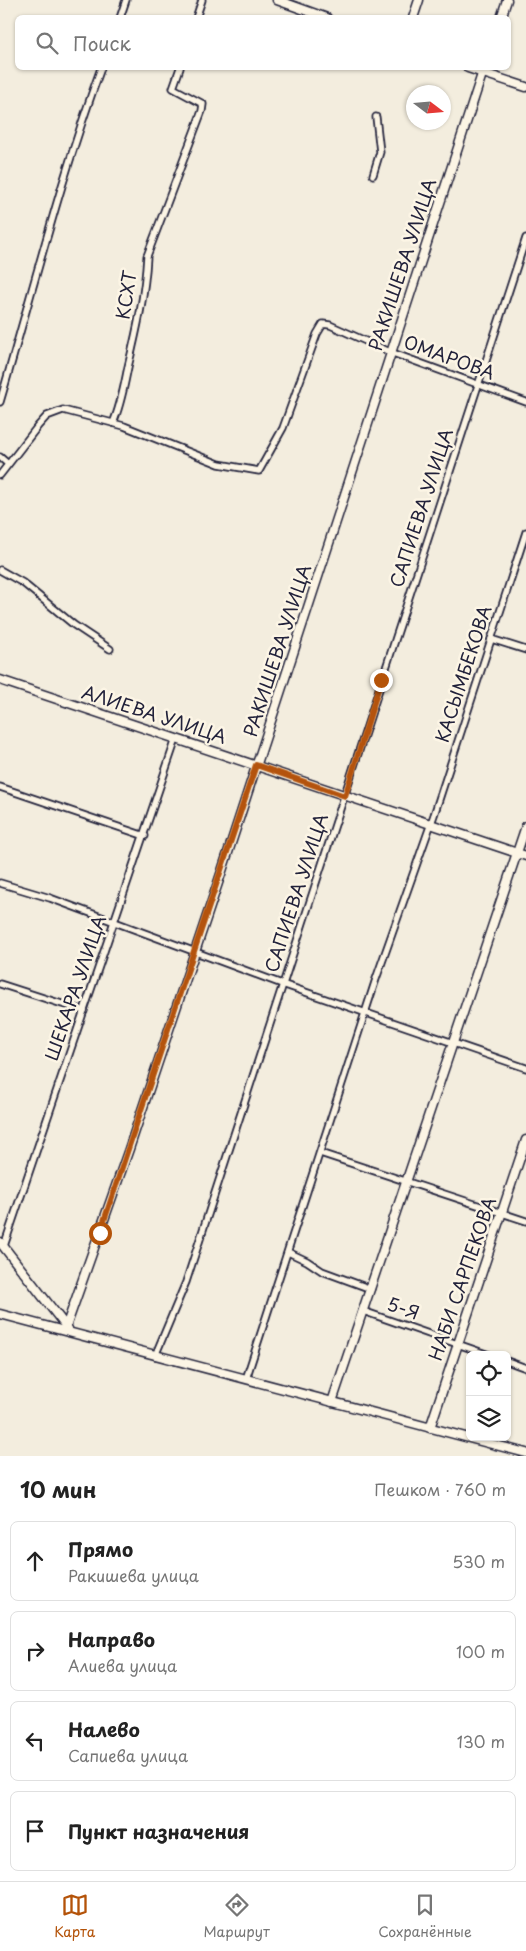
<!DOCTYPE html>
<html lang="ru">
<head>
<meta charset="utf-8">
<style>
  :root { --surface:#fff; --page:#f6f6f6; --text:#222; --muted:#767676; --line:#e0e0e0; --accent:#b45309 }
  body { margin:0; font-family:"Playpen Sans",sans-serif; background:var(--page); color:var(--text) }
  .controls { position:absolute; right:15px; bottom:15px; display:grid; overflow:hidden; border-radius:8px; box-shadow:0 1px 4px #0004 }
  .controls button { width:45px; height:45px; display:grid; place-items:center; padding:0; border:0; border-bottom:1px solid var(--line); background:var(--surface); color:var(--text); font:25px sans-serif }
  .compass { position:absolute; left:406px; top:85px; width:45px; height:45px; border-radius:50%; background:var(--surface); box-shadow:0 1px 4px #0004; rotate:106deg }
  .stop { position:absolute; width:15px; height:15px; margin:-11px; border:4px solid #b45309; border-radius:50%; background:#fff }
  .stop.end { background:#b45309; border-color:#fff; box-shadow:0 1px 5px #0008 }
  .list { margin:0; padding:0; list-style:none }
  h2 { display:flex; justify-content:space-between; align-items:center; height:65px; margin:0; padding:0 20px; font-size:21px }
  h2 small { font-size:16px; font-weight:400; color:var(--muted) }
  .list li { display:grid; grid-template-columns:32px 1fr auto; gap:15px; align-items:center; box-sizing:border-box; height:80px; margin:0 10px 10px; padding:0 10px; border:1px solid var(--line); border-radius:8px }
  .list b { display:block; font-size:19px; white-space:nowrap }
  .list p { margin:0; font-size:16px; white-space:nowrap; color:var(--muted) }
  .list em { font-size:16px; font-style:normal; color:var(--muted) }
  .icon { flex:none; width:28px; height:28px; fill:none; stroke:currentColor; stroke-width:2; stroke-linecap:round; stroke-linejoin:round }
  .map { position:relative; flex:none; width:526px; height:1456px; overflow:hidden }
  .search { position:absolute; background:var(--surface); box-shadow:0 1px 4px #0004; left:15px; right:15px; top:15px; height:55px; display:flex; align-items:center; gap:12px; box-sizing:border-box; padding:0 18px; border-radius:8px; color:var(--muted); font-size:19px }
  .sheet { height:425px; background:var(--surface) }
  nav { display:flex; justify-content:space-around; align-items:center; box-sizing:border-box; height:70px; border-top:1px solid var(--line); background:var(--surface); font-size:14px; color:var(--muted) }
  nav a { display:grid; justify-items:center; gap:2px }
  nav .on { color:var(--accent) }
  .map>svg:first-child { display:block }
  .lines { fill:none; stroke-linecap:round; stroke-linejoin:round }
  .street-casing { stroke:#22223b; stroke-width:9 }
  .secondary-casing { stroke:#22223b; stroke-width:11 }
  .street { stroke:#fcf5e5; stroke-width:5.5 }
  .secondary { stroke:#fcf5e5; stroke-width:8 }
  .route { stroke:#b45309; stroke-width:6 }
  .labels { text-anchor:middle; stroke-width:5; stroke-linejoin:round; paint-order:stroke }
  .street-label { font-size:18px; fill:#22223b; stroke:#fcf5e5 }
</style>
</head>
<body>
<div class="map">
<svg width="526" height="1456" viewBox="0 0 526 1456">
  <rect width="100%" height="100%" fill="#f3edde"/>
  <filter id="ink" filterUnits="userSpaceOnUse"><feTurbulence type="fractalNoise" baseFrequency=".02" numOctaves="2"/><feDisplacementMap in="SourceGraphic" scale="10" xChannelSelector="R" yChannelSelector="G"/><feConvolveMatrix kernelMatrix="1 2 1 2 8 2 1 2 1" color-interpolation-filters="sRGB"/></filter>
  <g filter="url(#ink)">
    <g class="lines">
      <!-- street casing -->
      <g class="street-casing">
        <g id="street">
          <polyline points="120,18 126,0"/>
          <polyline points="196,18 202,0"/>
          <polyline points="373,175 380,152 376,117"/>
          <path d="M0,402C33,290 61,177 101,68"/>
          <path d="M113,423C121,405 124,386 128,367C137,330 145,294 147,256L202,111L203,104L173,88L180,68"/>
          <polyline points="0,457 8,464"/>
          <polyline points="0,475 38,426 47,416 63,410 124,426 219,464 259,471 283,428 317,334 323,324 330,325 390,352 526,402"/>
          <polyline points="0,570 23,583 74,625 110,649"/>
          <polyline points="491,639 526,650"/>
          <polyline points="0,787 145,836"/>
          <polyline points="0,883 50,898 282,984 526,1068"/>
          <polyline points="0,984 84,1011"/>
          <polyline points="320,1153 526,1221"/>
          <polyline points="4,1246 176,739"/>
          <polyline points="288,1252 307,1261 322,1271 371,1289"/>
          <polyline points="363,1311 489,1355"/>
          <polyline points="155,1356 186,1282 526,238"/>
          <polyline points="507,1361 526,1368"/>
          <polyline points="246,1379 376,979 434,815 526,532"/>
        </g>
      </g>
      <!-- secondary casing -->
      <g class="secondary-casing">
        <g id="secondary">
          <polyline points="277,0 327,18"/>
          <polyline points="413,18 419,0"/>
          <polyline points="501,18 507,0"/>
          <polyline points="468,68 526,87"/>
          <polyline points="0,680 526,856"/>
          <polyline points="0,1242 68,1329"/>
          <polyline points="0,1314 526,1453"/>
          <polyline points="66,1327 129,1149 222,871 484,68"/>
          <polyline points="332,1402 526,826"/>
          <polyline points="430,1428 526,1140"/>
        </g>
      </g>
      <!-- street -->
      <use href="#street" class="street"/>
      <!-- secondary -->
      <use href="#secondary" class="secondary"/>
    </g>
  </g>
  <g class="lines" filter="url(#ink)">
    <!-- route -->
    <polyline class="route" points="100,1233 256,765 345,796 381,680"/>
  </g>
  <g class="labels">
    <!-- street labels -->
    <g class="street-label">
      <text transform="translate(403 265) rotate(-72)" y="6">РАКИШЕВА УЛИЦА</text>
      <text transform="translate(127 295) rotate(-81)" y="6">КСХТ</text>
      <text transform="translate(449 358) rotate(20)" y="6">ОМАРОВА</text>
      <text transform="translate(422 508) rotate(-72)" y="6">САПИЕВА УЛИЦА</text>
      <text transform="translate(278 651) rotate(-72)" y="6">РАКИШЕВА УЛИЦА</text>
      <text transform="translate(464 674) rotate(-72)" y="6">КАСЫМБЕКОВА</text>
      <text transform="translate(154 715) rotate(18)" y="6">АЛИЕВА УЛИЦА</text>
      <text transform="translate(297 893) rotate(-72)" y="6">САПИЕВА УЛИЦА</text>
      <text transform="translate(76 988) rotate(-71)" y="6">ШЕКАРА УЛИЦА</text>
      <text transform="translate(463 1279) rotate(-71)" y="6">НАБИ САРПЕКОВА</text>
      <text transform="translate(403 1309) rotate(19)" y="6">5-Я</text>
    </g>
  </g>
</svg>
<div class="controls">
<button><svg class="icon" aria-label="locate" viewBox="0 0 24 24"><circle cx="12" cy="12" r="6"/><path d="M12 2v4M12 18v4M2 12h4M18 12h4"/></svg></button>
<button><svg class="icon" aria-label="layers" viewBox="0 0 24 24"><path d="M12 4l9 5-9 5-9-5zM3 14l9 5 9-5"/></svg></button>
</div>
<svg class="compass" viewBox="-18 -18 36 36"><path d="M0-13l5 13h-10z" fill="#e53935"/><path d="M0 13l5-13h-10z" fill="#767676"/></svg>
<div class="stop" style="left:100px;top:1233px"></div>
<div class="stop end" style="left:381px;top:680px"></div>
<div class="search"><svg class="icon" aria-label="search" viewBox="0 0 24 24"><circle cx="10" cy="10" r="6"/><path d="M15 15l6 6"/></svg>Поиск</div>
</div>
<section class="sheet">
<h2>10 мин<small>Пешком · 760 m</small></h2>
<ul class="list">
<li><svg class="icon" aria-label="ahead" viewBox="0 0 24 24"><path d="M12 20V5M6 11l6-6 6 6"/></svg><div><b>Прямо</b><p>Ракишева улица</p></div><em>530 m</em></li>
<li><svg class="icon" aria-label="right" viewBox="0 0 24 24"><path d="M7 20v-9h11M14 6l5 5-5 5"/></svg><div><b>Направо</b><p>Алиева улица</p></div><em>100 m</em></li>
<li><svg class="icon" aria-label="left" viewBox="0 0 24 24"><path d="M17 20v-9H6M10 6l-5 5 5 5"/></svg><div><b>Налево</b><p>Сапиева улица</p></div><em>130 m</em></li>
<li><svg class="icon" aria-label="arrive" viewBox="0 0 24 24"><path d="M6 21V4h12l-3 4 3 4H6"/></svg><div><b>Пункт назначения</b></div></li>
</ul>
</section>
<nav>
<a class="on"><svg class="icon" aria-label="map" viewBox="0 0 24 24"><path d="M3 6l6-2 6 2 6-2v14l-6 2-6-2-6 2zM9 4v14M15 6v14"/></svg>Карта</a>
<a><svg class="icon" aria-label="directions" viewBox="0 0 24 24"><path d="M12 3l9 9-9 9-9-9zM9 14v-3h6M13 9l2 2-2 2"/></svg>Маршрут</a>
<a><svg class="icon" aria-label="saved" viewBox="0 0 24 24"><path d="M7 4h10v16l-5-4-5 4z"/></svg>Сохранённые</a>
</nav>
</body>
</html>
